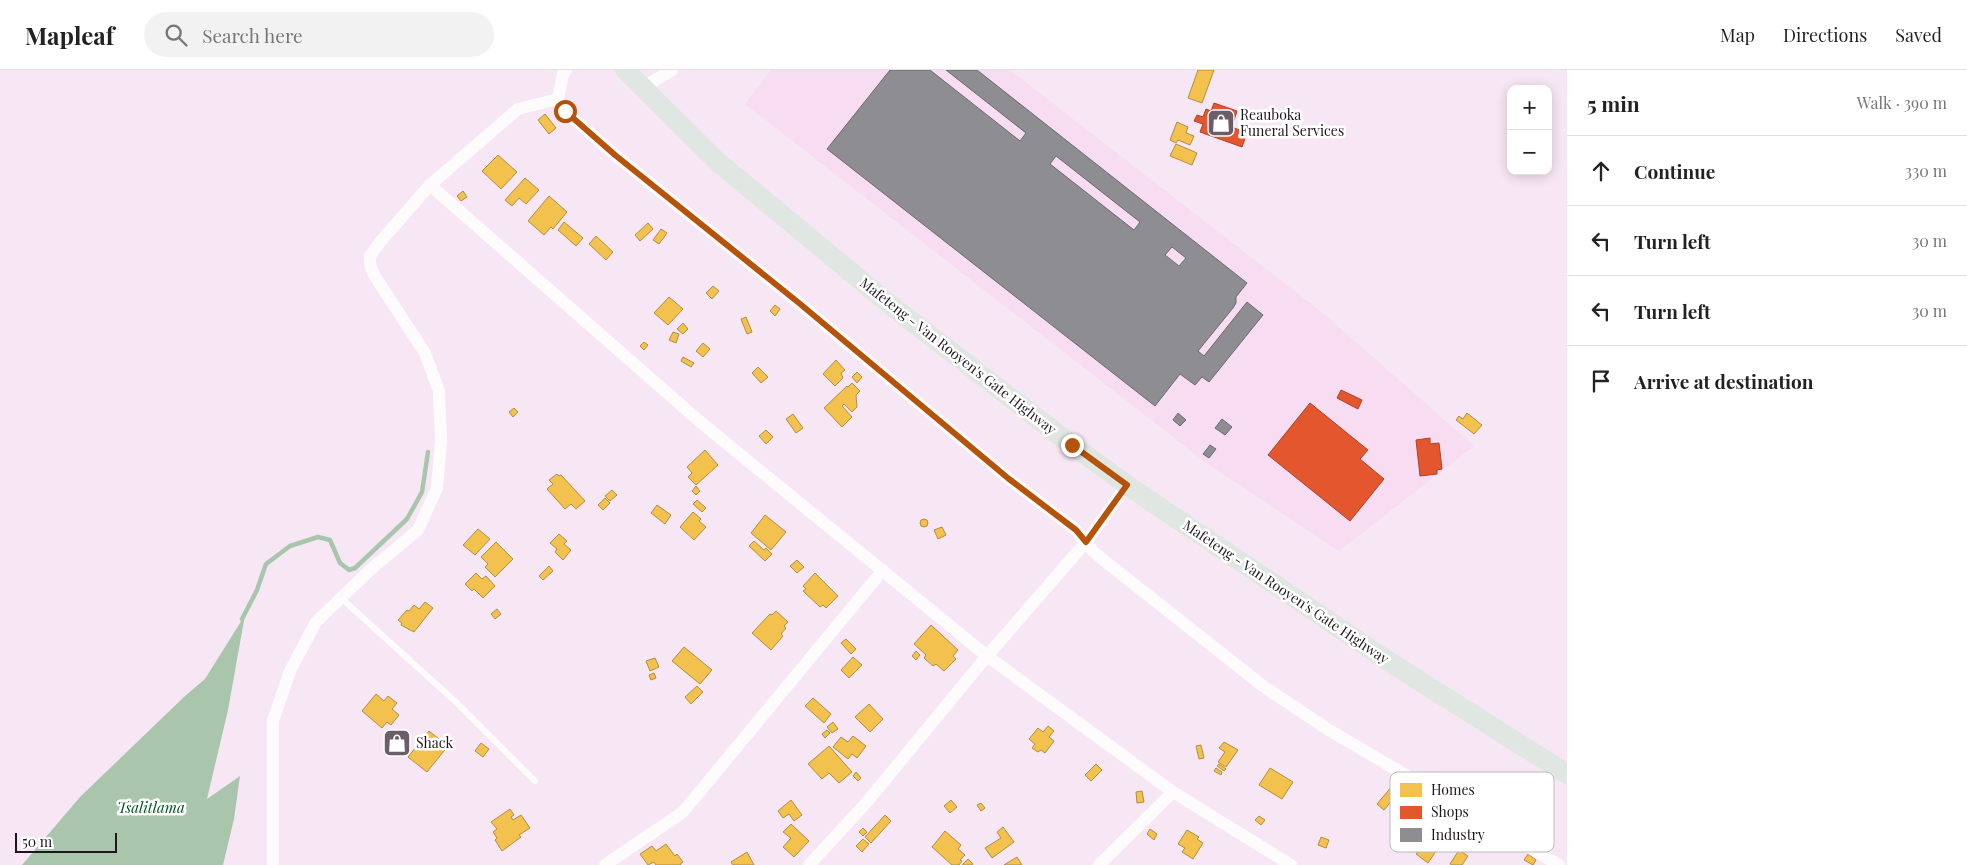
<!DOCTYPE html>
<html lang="en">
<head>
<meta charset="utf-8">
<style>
  :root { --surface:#fff; --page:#f2f2f2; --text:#222; --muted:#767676; --line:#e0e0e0 }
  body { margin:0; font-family:"Playfair Display",serif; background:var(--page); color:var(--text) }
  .controls { position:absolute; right:15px; top:15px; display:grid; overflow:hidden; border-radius:10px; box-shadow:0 2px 12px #0003 }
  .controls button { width:45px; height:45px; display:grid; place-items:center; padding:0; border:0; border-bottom:1px solid var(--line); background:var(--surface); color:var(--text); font:25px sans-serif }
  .scale { position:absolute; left:15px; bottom:12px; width:102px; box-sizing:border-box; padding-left:5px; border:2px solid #1f151e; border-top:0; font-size:14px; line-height:18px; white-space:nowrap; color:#1f151e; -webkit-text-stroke:4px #fff; paint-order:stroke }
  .stop { position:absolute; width:15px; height:15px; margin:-11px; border:4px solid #b45309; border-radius:50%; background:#fff }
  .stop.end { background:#b45309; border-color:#fff; box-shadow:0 1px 5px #0008 }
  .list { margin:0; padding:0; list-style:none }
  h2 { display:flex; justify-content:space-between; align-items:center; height:65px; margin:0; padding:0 20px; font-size:21px }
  h2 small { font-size:16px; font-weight:400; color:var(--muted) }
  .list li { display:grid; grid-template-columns:32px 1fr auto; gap:15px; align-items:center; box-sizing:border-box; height:70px; padding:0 20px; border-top:1px solid var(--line) }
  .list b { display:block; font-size:19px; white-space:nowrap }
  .list em { font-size:16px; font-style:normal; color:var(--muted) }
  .icon { flex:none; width:28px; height:28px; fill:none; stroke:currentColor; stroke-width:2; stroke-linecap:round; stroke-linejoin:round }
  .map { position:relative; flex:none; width:1567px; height:795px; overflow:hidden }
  header { display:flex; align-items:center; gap:30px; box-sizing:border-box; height:70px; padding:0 25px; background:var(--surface); border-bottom:1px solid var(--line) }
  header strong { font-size:24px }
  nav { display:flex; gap:28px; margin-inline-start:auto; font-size:18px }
  .search { width:350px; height:45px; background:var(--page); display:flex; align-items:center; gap:12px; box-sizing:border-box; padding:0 18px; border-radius:28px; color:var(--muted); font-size:19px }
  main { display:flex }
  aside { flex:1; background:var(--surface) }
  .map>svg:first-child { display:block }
  .built { fill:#f7dcf2 }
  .water { fill:#a9c6ac }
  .homes { fill:#f2c14e; stroke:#b38d40 }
  .shops { fill:#e4572e; stroke:#a94329 }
  .industry { fill:#8d8d92; stroke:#6c696f; fill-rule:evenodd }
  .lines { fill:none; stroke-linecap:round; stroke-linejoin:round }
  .stream { stroke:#a9c6ac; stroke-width:4.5 }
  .service { stroke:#fefbfd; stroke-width:6 }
  .minor { stroke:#fefbfd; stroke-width:12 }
  .primary { stroke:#e0e6e1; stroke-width:20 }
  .route { stroke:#b45309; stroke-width:6 }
  .labels { text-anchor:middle; stroke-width:5; stroke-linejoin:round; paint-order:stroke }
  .poi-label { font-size:14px; fill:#1f151e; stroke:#fff; text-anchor:start }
  .street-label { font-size:14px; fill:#1f151e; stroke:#fff }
  .water-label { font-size:15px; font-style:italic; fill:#02541e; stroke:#fff }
  .key { fill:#fff; stroke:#bcb9bc; stroke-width:1 }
  .key-label { font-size:14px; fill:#1f151e }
</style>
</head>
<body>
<header>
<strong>Mapleaf</strong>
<div class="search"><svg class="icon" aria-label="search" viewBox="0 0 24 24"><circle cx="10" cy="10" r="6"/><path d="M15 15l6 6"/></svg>Search here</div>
<nav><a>Map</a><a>Directions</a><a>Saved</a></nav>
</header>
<main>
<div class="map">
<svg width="1567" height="795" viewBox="0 0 1567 795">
  <rect width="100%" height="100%" fill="#f7e7f4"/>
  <!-- built -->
  <polygon class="built" points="771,0 1010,0 1324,244 1474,376 1339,481 1209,395 745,34"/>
  <!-- water -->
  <polygon class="water" points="245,545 228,640 207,729 240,706 234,749 223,795 22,795 80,727 185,626 205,609"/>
  <!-- homes -->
  <g class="homes">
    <polygon points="1198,0 1214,0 1202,33 1188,28"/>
    <polygon points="545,44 556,58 549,64 538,50"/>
    <polygon points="1177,52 1188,57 1186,63 1194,66 1190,75 1178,70 1176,73 1170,70"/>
    <polygon points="1176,74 1197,83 1192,95 1170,86"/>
    <polygon points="498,85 517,102 501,119 482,101"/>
    <polygon points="525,108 539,120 526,134 519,128 512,136 505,130"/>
    <polygon points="463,121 467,127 461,131 457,126"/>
    <polygon points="549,126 567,142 553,159 551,157 544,165 528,151"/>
    <polygon points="564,152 583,168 576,176 558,160"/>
    <polygon points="648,153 653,159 640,171 635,165"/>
    <polygon points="661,159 667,163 659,174 653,170"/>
    <polygon points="596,166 613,182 606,190 589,174"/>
    <polygon points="713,216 719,221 712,229 706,223"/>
    <polygon points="669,227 683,239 668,255 654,243"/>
    <polygon points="775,235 780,239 775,246 770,241"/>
    <polygon points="746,247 752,262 747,264 741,249"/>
    <polygon points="683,253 688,259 683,264 677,259"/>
    <polygon points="673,262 679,264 676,273 669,270"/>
    <polygon points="644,272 648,275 644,280 640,276"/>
    <polygon points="703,273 710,279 703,287 696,281"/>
    <polygon points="683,287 694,293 691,297 681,291"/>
    <polygon points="836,290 845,300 841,303 843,308 835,316 823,304"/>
    <polygon points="758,297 768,307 761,313 752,303"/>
    <polygon points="857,302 862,307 857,313 852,307"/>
    <polygon points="852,313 860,321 856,325 857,337 852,342 844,334 842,336 852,347 842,357 824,338 847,316 848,317"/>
    <polygon points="514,338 518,342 513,347 509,342"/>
    <polygon points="1467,343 1482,355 1474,364 1456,350 1459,346 1463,349"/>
    <polygon points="793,344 803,358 796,363 786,349"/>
    <polygon points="766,360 773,367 766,374 759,366"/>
    <polygon points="705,380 718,395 696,415 688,407 692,403 687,397"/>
    <polygon points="557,404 559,406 561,405 585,431 576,439 571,434 565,439 547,419 553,414 549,410"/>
    <polygon points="696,416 700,421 696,425 692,421"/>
    <polygon points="612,420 617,425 610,431 605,426"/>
    <polygon points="605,428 610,433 603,440 598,435"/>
    <polygon points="697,430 706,438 702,442 693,434"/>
    <polygon points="657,435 671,445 665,454 651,443"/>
    <polygon points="693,442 701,449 699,451 706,457 694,470 680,457"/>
    <polygon points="765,445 786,462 771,480 751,463"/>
    <circle cx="924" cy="453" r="4"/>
    <polygon points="942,457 946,465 938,469 934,460"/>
    <polygon points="478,459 490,469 475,485 463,475"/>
    <polygon points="559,464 567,471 564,474 571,480 563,490 555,482 557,479 550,473"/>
    <polygon points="754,471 764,480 766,478 772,484 765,491 749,476"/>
    <polygon points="496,472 513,489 495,507 485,497 488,494 481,487"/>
    <polygon points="797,490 804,497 797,503 790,496"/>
    <polygon points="549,496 553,501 543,510 539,506"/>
    <polygon points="476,503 482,509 486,506 495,516 483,528 474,519 472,521 465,514"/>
    <polygon points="815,503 838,526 826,538 823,535 820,537 803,521 806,519 803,516"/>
    <polygon points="425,532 433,538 414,562 401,555 402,553 398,550 407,540 409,541 414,535 419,539"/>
    <polygon points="497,539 501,544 495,549 491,544"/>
    <polygon points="776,541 788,552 784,556 786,558 781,564 783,566 771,580 752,563 770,544 772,545"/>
    <polygon points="931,555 958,580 953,586 956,589 944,601 936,594 933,596 924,588 926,585 914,574"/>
    <polygon points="846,569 856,579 851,584 841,573"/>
    <polygon points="684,577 712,600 700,614 672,591"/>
    <polygon points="916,581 920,585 916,590 912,586"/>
    <polygon points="853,587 862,595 849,608 841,600"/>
    <polygon points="655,588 659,597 650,601 646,591"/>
    <polygon points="654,603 656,608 651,610 649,605"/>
    <polygon points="697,616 703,622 691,634 685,627"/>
    <polygon points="376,624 384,631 388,626 397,633 392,639 399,645 391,655 387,652 382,658 362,641"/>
    <polygon points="813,628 831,644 824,653 805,636"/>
    <polygon points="869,634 883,649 870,662 855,647"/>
    <polygon points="833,652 838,659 832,663 827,657"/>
    <polygon points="1048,656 1054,661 1049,667 1054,671 1045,683 1041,680 1038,682 1032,678 1035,674 1029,669 1038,658 1043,662"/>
    <polygon points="827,660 830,663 825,668 822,664"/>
    <polygon points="429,661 448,676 427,702 408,687"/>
    <polygon points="853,666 866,676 857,688 852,684 848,689 833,677 841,667 848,672"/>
    <polygon points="1224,672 1238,680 1226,697 1218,692 1225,682 1219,678"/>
    <polygon points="481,673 489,679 483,687 475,681"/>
    <polygon points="1201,675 1204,688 1199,689 1196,676"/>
    <polygon points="829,676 852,702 839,713 829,703 822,709 808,694"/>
    <polygon points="1096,694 1102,700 1091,711 1085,705"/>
    <polygon points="1219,694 1226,699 1224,701 1217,696"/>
    <polygon points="1216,698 1222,702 1221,705 1214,701"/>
    <polygon points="1270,698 1293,712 1282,729 1259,715"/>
    <polygon points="856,702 861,708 858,711 853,706"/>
    <polygon points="1393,715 1400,721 1384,740 1377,734"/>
    <polygon points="1142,721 1144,732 1137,733 1136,722"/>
    <polygon points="791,730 802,745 794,751 789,744 783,748 778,741"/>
    <polygon points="951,730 957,737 950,743 944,736"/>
    <polygon points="981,733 985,738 981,741 977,735"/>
    <polygon points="510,739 514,745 511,747 513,750 521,745 530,758 519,765 521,767 502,781 495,770 497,768 493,762 497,759 491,752"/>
    <polygon points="885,745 891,751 871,773 865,767"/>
    <polygon points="1259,746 1265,750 1261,755 1255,750"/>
    <polygon points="791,754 809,771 794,787 783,777 791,768 783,762"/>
    <polygon points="1003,757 1014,772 992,788 985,778 1001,768 997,762"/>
    <polygon points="863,758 867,762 863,766 859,762"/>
    <polygon points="1150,759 1157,764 1154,770 1147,764"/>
    <polygon points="1187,760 1199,767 1197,769 1203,773 1193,789 1182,782 1185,778 1178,774"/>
    <polygon points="945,761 961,775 958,779 965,785 960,790 962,791 959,795 952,795 932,777"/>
    <polygon points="1321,767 1329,770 1326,778 1318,775"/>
    <polygon points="863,769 869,774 862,782 856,776"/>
    <polygon points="666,774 675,786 677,784 683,792 680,794 681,795 656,795 654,792 648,795 640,784 652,776 656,781"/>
    <polygon points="1430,777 1436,781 1428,793 1416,784 1420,778 1426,782"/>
    <polygon points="1459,780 1468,786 1462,795 1452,795 1450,794"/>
    <polygon points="747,782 754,795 733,795 731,792"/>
    <polygon points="1528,784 1536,790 1533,795 1524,790"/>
    <polygon points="1017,787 1022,795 1004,795"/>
    <polygon points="968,789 973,794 972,795 962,795"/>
  </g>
  <!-- shops -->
  <g class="shops">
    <polygon points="1214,33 1237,41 1232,57 1247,63 1242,77 1200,62 1203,54 1194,51 1197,45 1203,47 1206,39 1211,41"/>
    <polygon points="1341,320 1362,330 1358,339 1337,328"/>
    <polygon points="1310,333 1368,380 1360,389 1384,409 1350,451 1268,385"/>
    <polygon points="1430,368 1430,374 1439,373 1442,399 1437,400 1437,404 1420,406 1416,370"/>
    <polygon points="397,668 402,672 397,679 392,674"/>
  </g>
  <!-- industry -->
  <g class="industry">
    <path d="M890,0H930L1020,71L1026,63L946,0H977L1247,213L1236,227V233L1233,238L1198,281L1204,286L1247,232L1263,245L1209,312L1202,307L1195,315L1180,304L1155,336L827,79ZM1056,86L1140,152L1134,160L1050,94ZM1172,177L1186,188L1179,196L1165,185Z"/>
    <polygon points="1178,343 1186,350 1180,356 1173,350"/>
    <polygon points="1222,349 1232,357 1225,365 1215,358"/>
    <polygon points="1210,375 1216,379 1209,388 1203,384"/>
  </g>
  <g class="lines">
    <!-- stream -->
    <polyline class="stream" points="242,549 257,520 266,494 290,476 318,467 330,470 340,493 349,500 355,498 407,449 422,422 428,382"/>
    <!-- service -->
    <polyline class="service" points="341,528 457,633 535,711"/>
    <!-- minor -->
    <g class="minor">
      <polyline points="566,0 563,4 558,29 565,41 615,85 799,233 1009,409 1076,460 1094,482 1106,492 1263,616 1329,660 1559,795"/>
      <polyline points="646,18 652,12 672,0"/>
      <polyline points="430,115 698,350 987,586 1173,722 1291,795"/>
      <polyline points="273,795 273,651 290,601 316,552 370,500 418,460 437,418 441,371 439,321 425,283 374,205 370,194 370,186 380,172 430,115 518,39 558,29"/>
      <polyline points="605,795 683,742 883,500"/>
      <polyline points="809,795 866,733 987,586 1086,472 1127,415"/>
      <polyline points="1099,795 1173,722"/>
    </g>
    <!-- primary -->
    <polyline class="primary" points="625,0 719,93 893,237 1072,375 1127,415 1388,591 1567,704"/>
  </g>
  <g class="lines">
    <!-- route -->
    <polyline class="route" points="565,41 615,85 799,233 1009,409 1076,460 1086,472 1127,415 1072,375"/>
  </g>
  <!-- icons -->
  <defs>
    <g id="shop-square" transform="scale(1.4375)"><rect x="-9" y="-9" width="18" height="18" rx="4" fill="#6b5e69" stroke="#fff"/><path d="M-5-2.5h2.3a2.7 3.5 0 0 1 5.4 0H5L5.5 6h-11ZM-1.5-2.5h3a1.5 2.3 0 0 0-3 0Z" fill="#fff"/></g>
  </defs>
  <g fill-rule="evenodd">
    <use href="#shop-square" x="1221" y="53"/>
    <use href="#shop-square" x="397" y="673"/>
  </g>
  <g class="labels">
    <!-- poi labels -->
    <g class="poi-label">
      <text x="1240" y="50">Reauboka<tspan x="1240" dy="16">Funeral Services</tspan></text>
      <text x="416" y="678">Shack</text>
    </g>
    <!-- street labels -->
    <g class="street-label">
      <text transform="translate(958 286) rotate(38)" y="5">Mafeteng - Van Rooyen's Gate Highway</text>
      <text transform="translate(1286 522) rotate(34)" y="5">Mafeteng - Van Rooyen's Gate Highway</text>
    </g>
    <!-- water labels -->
    <g class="water-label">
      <text x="151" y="743">Tsalitlama</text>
    </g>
  </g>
  <!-- legend -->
  <rect x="1390" y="702" width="164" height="80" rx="8" class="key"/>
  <rect x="1400" y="713" width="22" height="14" fill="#f2c14e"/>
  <rect x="1400" y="736" width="22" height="13" fill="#e4572e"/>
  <rect x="1400" y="758" width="22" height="14" fill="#8d8d92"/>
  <g class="key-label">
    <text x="1431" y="725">Homes</text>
    <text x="1431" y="747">Shops</text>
    <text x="1431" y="770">Industry</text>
  </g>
</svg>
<div class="controls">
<button>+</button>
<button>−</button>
</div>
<div class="scale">50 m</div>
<div class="stop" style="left:565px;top:41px"></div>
<div class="stop end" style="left:1072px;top:375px"></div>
</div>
<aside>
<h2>5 min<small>Walk · 390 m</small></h2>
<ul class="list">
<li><svg class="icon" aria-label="ahead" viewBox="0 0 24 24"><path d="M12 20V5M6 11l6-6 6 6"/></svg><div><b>Continue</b></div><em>330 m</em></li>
<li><svg class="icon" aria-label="left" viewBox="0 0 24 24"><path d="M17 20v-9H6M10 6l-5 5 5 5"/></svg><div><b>Turn left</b></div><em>30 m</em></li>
<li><svg class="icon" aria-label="left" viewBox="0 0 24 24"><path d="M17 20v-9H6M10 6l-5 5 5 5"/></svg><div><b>Turn left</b></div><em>30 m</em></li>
<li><svg class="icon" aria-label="arrive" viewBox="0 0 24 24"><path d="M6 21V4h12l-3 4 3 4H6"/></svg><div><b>Arrive at destination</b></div></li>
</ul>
</aside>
</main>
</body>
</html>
